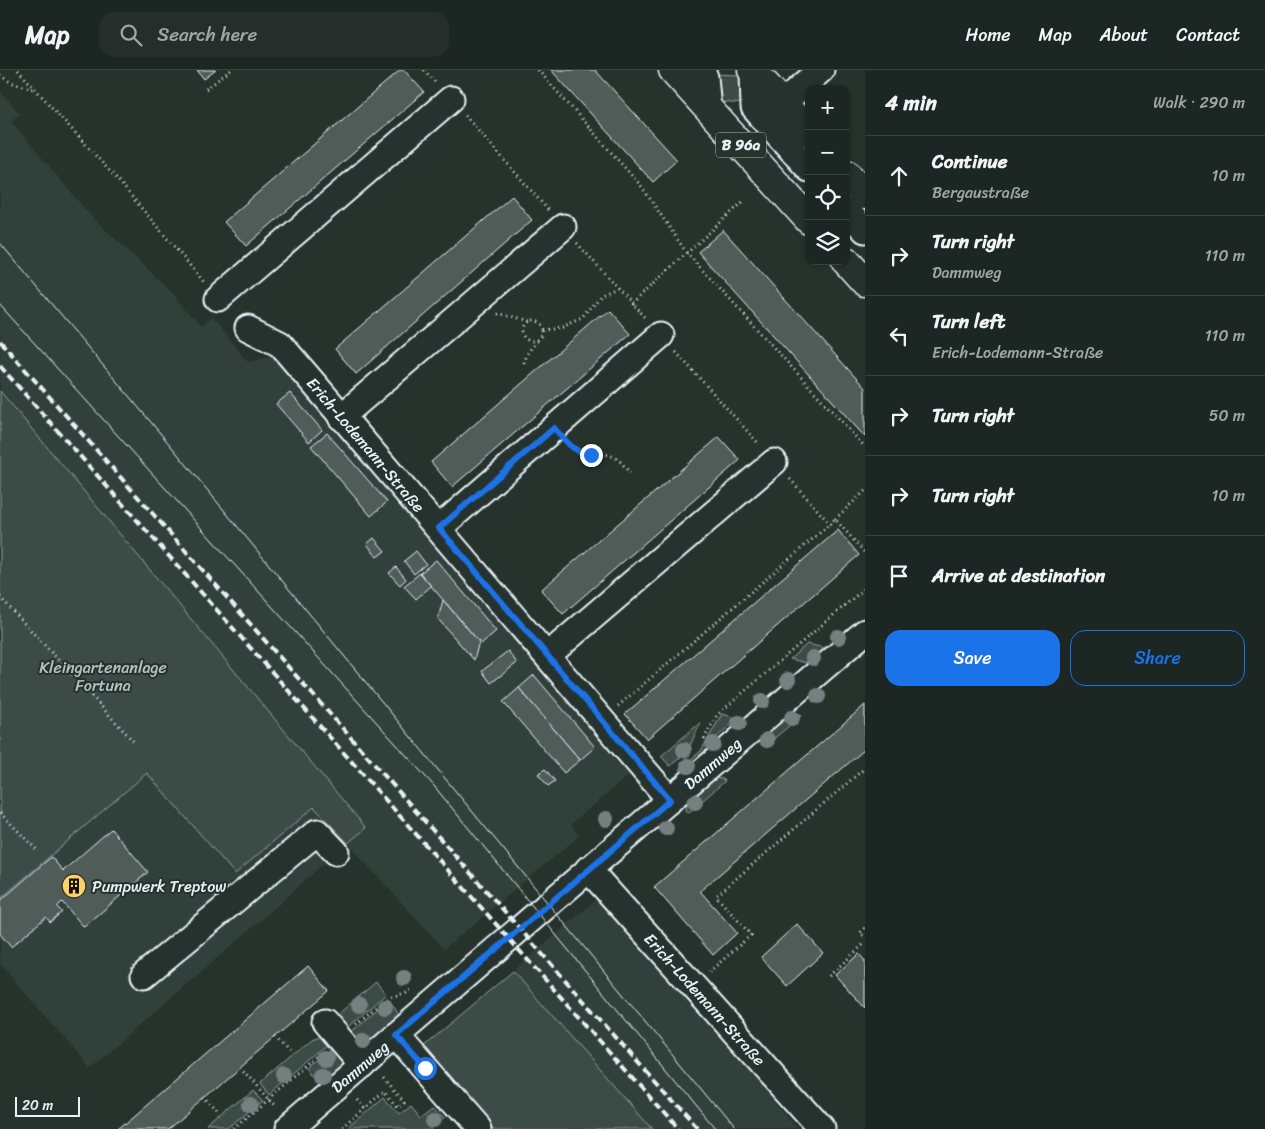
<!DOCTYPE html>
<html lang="en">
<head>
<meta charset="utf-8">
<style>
  :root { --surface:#1c2622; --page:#252e2a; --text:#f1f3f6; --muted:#a0a5a5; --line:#3a4340; --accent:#1a73e8 }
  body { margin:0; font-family:Sriracha,sans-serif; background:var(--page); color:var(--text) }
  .controls { position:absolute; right:15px; top:15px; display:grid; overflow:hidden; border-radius:10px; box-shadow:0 1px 4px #0004 }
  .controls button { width:45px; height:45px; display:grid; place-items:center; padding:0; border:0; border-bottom:1px solid var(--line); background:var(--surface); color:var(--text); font:25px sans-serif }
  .scale { position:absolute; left:15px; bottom:12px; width:65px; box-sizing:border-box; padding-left:5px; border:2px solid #e8f1f8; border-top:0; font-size:14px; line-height:18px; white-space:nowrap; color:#e8f1f8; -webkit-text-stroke:4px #26332d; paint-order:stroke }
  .stop { position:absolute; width:15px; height:15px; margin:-11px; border:4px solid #1a73e8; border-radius:50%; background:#fff }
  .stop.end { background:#1a73e8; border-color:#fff; box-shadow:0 1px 5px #0008 }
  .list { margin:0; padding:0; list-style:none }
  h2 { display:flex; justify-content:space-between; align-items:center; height:65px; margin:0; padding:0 20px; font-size:21px }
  h2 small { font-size:16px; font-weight:400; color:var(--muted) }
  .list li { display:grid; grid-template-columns:32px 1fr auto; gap:15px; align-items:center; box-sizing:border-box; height:80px; padding:0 20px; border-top:1px solid var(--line) }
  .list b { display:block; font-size:19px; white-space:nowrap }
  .list p { margin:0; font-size:16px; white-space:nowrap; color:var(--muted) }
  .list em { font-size:16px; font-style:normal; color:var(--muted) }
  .actions { display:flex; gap:10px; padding:15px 20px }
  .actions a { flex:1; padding:11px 0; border:1px solid var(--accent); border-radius:15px; text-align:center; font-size:18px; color:var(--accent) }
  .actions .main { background:var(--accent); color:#fff }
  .icon { flex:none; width:28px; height:28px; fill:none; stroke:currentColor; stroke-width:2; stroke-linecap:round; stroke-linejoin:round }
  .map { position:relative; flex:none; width:865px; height:1059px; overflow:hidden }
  header { display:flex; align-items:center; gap:30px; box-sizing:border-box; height:70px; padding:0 25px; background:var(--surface); border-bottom:1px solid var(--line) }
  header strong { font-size:24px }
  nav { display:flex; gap:28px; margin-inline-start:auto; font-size:18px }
  .search { width:350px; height:45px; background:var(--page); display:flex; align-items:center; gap:12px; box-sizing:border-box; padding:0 18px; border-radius:15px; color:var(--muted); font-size:19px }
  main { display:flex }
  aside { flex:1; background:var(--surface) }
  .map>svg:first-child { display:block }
  .built { fill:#333f3a }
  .green { fill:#3e4b47; stroke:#939ea0 }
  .building { fill:#505c59; stroke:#e8f1f8 }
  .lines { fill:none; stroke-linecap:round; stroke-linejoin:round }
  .minor-casing { stroke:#e8f1f8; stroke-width:29 }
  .major-casing { stroke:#e8f1f8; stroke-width:31 }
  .path { stroke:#e8f1f8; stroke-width:3; stroke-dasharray:1 4; stroke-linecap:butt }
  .minor { stroke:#26332d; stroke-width:25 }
  .major { stroke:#26332d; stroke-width:28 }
  .tram { stroke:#e8f1f8; stroke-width:1 }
  .rail { stroke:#e8f1f8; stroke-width:4; stroke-dasharray:8 4; stroke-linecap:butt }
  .tree { fill:#758080 }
  .route { stroke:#1a73e8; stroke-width:6 }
  .labels { text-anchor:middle; stroke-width:4; stroke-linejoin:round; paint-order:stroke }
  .shield { fill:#26332d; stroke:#aeb8bb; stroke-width:1 }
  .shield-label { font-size:15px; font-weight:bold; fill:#e8f1f8 }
  .street-label { font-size:16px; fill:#e8f1f8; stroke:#26332d }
  .park-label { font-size:16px; fill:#b5bfc3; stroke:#26332d }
  .poi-label { font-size:16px; fill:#e8f1f8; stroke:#26332d; text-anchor:start }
</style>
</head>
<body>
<header>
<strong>Map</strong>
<div class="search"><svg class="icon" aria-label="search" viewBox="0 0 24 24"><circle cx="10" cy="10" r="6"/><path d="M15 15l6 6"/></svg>Search here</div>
<nav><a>Home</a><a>Map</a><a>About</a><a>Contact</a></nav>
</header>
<main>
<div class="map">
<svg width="865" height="1059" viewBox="0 0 865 1059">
  <rect width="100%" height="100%" fill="#26332d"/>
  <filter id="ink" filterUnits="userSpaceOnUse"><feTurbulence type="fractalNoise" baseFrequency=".02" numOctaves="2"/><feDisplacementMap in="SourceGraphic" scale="10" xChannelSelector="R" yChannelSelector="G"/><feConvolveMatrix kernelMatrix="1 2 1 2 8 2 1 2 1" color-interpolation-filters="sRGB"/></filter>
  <g filter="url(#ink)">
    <!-- built -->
    <g class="built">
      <polygon points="0,21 20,44 11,51 90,145 173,223 201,257 211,248 248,292 269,287 284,291 629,705 571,754 579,766 444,879 348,774 336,782 284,830 90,998 0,894 0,829 147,703 235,804 314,736 348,773 366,758 0,321"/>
      <polygon points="598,828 726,970 798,1059 610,1059 487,923"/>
    </g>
    <!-- green -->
    <g class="green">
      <polygon points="713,4 739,5 747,14 746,34 719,32"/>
      <polygon points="0,321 366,758 348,773 314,737 235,804 147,703 0,829"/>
      <polygon points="807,574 829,579 811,594 790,589"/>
      <polygon points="792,641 802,645 764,677 762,666"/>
      <polygon points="722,644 745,650 739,656 729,656 717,667 716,676 684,703 679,699 701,681"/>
      <polygon points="701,652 687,682 670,696 661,686"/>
      <polygon points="713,708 723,709 725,711 688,743 686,740 687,731"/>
      <polygon points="513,901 652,1059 493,1059 424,976"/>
      <polygon points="376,912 386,924 341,963 330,951"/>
      <polygon points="389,929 400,947 361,981 344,968"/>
      <polygon points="320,966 333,970 269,1025 260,1014 312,969"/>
      <polygon points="337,974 348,991 322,1014 309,998"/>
      <polygon points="253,1020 263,1030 229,1059 208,1059"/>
      <polygon points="385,1027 399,1043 411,1033 421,1045 434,1035 445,1047 432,1059 348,1059"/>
    </g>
    <!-- building -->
    <g class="building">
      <polygon points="197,0 216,0 204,9"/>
      <polygon points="400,0 404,0 424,22 246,176 224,152"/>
      <polygon points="551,0 595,0 677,90 653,112"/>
      <polygon points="512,126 532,150 356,304 335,279"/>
      <polygon points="723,160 865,318 865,367 698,182"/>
      <polygon points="608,239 630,264 452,417 431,392"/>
      <polygon points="290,323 322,360 309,372 276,334"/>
      <polygon points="327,363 387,432 371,446 311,376"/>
      <polygon points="719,367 740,390 563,544 541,520"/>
      <polygon points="838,460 859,485 647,669 625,644"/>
      <polygon points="374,468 385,481 377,487 367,474"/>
      <polygon points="416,481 426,494 414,504 404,491"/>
      <polygon points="436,490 496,561 481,574 420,503"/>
      <polygon points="396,497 406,509 400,515 389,503"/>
      <polygon points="420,503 431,516 416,529 404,516"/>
      <polygon points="443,530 479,572 474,590 438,549"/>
      <polygon points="508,581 517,593 491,613 482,601"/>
      <polygon points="534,605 595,677 580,690 519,618"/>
      <polygon points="519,618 580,690 564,703 503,632"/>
      <polygon points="865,635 865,679 700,821 737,863 713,885 654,817"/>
      <polygon points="545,699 555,711 548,716 538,704"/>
      <polygon points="111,759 148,802 84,857 62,832 57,837 62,842 50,852 46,847 11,877 0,864 0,831 51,787 63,801"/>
      <polygon points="797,854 823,883 787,916 761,887"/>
      <polygon points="859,884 865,891 865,938 835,905"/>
      <polygon points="308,896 329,921 240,997 168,1059 118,1059"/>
    </g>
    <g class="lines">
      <!-- minor casing -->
      <g class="minor-casing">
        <g id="minor">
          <polyline points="699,0 705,7 708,39"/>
          <polyline points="753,1 754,38 809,99"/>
          <polyline points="783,33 821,0"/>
          <polyline points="846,140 865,160"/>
          <polyline points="218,229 451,29"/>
          <path id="s1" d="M248,258L280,274L670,730"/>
          <polyline points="341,347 563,157"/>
          <polyline points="439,458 661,265"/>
          <polyline points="547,586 774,392"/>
          <path id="s2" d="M588,799L822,1059"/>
          <polyline points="144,905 317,762 336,782"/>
          <polyline points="325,952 362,995"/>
          <polyline points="396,965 478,1059"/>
          <path id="s3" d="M287,1059L865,562"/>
        </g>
      </g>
      <!-- major casing -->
      <g class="major-casing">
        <g id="major">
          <polyline points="673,0 809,150"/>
          <polyline points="752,0 809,62"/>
          <polyline points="846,104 865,125"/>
          <polyline points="846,191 865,212"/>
        </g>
      </g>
      <!-- path -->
      <g class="path">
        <polyline points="18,0 116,108 204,212"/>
        <polyline points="424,0 436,13"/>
        <polyline points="538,0 642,117 686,182 865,377"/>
        <polyline points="0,5 10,12 36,20"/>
        <polyline points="206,19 231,0"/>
        <polyline points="465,45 548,140"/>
        <polyline points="577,173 645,248"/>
        <polyline points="631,234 745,130"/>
        <polyline points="497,243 527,252"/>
        <circle cx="532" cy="261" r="10"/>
        <polyline points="542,260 562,258 583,249 601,225 617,218"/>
        <polyline points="676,282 759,374"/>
        <polyline points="524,293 528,282 538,270"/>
        <path d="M569,375C585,391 603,378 617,389C622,392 626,399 630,403"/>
        <polyline points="790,409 830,454 835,449 865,483"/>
        <polyline points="835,449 865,421"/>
        <polyline points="0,527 135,673"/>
        <polyline points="618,636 830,454"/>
        <polyline points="704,669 717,645 865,518"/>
        <polyline points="0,743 38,781"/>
        <polyline points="865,858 860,863 865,867"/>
        <polyline points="709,902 751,865 716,826 865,698"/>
        <polyline points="829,906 865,873"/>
        <polyline points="356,954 388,927 406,923 412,918"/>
        <polyline points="275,967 289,982"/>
        <polyline points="240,997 276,1038"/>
        <polyline points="205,1027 219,1043"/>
        <polyline points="357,1030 365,1039"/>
        <polyline points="170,1057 171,1059"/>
        <polyline points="234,1059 323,983"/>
        <polyline points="342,1059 385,1021 398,1036 404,1030 384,1007"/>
      </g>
      <!-- minor -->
      <use href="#minor" class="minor"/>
      <!-- major -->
      <use href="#major" class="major"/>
      <!-- tram -->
      <g class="tram">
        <polyline points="0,173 176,382 734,1059"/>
        <polyline points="0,235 434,716 715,1059"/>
      </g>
      <!-- rail -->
      <g class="rail">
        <polyline points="0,271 697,1059"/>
        <polyline points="0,296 678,1059"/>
      </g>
    </g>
    <!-- trees -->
    <g class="tree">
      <circle cx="838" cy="567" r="8"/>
      <circle cx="813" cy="588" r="8"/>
      <circle cx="788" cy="610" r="8"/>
      <circle cx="818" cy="626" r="8"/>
      <circle cx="762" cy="631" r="8"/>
      <circle cx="792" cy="648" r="8"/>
      <circle cx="739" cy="653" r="8"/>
      <circle cx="767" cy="670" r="8"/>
      <circle cx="713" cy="674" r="8"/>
      <circle cx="684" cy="680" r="8"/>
      <circle cx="688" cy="696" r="8"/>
      <circle cx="695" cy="732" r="8"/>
      <circle cx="606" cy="749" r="8"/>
      <circle cx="666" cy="758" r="8"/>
      <circle cx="404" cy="908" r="8"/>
      <circle cx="359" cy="935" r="8"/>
      <circle cx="385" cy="937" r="8"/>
      <circle cx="363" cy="971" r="8"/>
      <circle cx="326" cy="988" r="8"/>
      <circle cx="323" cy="1005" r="8"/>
      <circle cx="284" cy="1006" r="8"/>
      <circle cx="251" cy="1034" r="8"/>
      <circle cx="435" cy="1049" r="8"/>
    </g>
  </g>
  <g class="lines" filter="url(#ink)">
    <!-- route -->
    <path class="route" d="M425,998L396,965L670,730L439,458L554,358C566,371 573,382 591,385"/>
  </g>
  <!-- icons -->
  <defs>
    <g id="building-disc" transform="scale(1.25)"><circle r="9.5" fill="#ffd166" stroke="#26332d"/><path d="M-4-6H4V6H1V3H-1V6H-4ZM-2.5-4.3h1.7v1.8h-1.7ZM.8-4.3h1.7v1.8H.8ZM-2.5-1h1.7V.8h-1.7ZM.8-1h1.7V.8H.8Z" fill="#111"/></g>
  </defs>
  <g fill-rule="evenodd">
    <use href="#building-disc" x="74" y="816"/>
  </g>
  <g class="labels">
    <!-- shield labels -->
    <rect class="shield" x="716" y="62.5" width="50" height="25" rx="4"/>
    <g class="shield-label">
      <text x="741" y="80">B 96a</text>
    </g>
    <!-- street labels -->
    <g class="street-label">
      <text dy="6" stroke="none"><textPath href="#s1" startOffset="168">Erich-Lodemann-Straße</textPath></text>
      <text dy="6" stroke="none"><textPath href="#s3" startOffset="561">Dammweg</textPath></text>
      <text dy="6" stroke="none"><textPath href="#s2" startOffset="175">Erich-Lodemann-Straße</textPath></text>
      <text dy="6" stroke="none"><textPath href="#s3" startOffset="96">Dammweg</textPath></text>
    </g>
    <!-- park labels -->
    <g class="park-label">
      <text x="103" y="603">Kleingartenanlage<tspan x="103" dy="18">Fortuna</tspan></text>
    </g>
    <!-- poi labels -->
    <g class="poi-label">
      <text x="92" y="822">Pumpwerk Treptow</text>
    </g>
  </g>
</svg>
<div class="controls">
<button>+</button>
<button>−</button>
<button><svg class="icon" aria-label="locate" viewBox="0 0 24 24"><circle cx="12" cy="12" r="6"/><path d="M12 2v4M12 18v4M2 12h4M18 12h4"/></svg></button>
<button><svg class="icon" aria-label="layers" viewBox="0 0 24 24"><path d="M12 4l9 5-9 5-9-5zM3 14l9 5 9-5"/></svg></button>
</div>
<div class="scale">20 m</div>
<div class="stop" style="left:425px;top:998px"></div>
<div class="stop end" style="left:591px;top:385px"></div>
</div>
<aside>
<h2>4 min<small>Walk · 290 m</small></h2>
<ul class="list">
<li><svg class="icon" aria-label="ahead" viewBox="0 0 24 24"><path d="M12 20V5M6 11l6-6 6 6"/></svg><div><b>Continue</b><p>Bergaustraße</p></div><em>10 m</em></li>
<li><svg class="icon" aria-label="right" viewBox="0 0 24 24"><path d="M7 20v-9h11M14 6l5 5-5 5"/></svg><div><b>Turn right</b><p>Dammweg</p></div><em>110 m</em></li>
<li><svg class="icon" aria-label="left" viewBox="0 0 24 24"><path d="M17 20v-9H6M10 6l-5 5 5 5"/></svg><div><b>Turn left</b><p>Erich-Lodemann-Straße</p></div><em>110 m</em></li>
<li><svg class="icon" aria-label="right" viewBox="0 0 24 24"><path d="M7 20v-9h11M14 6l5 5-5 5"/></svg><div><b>Turn right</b></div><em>50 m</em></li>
<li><svg class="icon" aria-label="right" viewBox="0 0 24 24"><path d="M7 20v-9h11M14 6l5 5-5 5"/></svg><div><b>Turn right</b></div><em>10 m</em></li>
<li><svg class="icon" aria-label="arrive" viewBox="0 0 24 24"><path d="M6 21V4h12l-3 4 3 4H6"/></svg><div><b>Arrive at destination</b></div></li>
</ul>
<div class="actions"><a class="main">Save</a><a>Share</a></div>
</aside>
</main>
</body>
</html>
